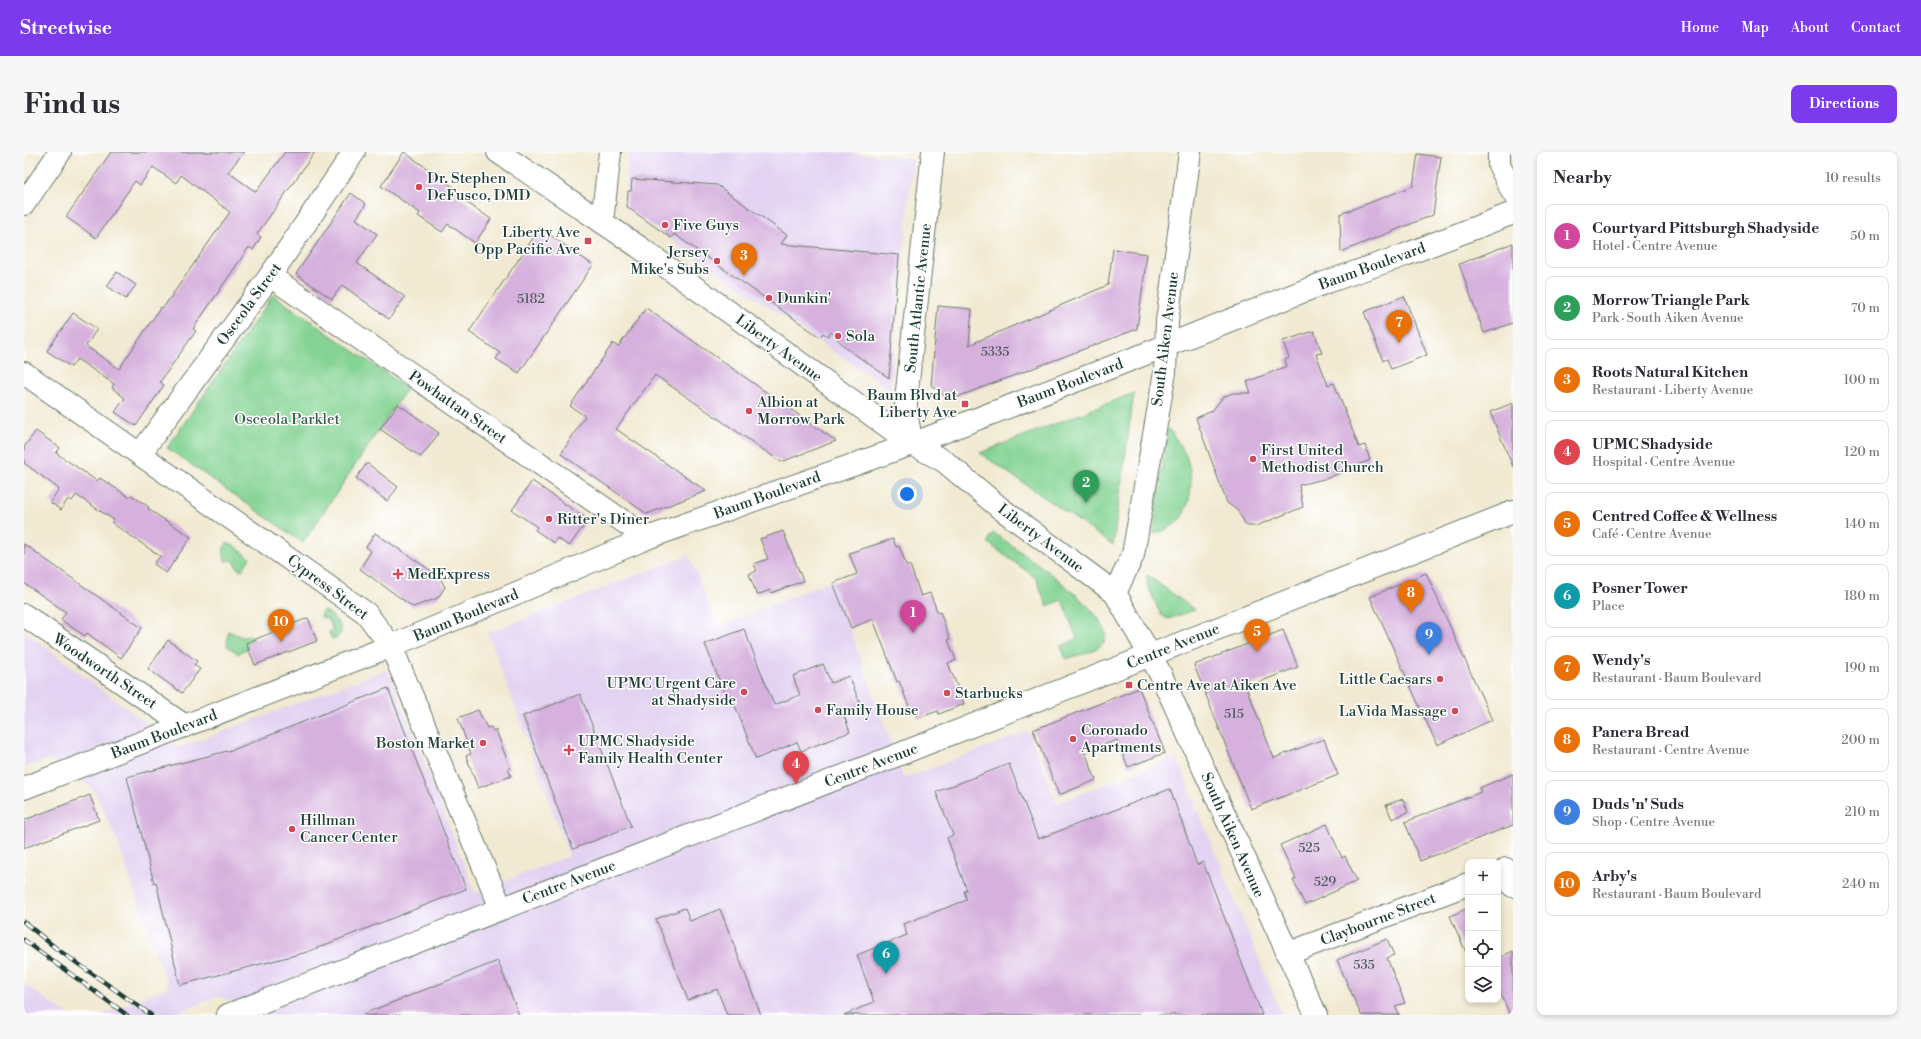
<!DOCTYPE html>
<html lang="en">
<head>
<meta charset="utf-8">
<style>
  :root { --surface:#fff; --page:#f7f7f7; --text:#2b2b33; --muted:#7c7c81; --line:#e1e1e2; --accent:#7c3aed }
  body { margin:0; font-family:"Libre Bodoni",serif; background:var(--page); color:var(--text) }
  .controls { position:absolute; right:12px; bottom:12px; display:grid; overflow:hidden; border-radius:8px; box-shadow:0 2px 6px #0003 }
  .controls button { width:36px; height:36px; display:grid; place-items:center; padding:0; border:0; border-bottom:1px solid var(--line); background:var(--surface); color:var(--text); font:20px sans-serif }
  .you { position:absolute; left:883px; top:342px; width:14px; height:14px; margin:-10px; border:3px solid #fff; border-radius:50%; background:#1a73e8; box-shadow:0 0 0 6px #1a73e833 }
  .badge { display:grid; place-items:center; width:26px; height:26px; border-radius:50%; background:var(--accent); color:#fff; font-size:13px; font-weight:700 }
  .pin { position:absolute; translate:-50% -33px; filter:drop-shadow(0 1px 2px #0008) }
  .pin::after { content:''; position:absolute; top:21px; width:14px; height:12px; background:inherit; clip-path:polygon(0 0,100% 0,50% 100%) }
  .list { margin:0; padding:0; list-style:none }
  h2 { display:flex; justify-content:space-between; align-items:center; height:52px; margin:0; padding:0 16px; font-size:17px }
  h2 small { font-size:13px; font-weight:400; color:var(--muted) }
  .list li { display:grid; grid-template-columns:26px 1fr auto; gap:12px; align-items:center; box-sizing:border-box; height:64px; margin:0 8px 8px; padding:0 8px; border:1px solid var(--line); border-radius:8px }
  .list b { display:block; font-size:15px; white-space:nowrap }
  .list p { margin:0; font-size:13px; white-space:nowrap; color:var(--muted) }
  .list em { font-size:13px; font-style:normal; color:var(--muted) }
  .icon { flex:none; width:22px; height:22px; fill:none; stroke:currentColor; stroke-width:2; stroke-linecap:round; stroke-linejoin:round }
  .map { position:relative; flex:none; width:1489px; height:863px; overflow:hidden; border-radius:8px }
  header { display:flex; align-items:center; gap:24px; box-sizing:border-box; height:56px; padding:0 20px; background:var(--accent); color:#fff }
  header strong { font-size:19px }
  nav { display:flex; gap:22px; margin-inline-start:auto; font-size:14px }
  .intro { display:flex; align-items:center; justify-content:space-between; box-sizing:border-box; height:96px; padding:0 24px }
  h1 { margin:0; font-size:28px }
  .button { padding:10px 18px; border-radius:8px; background:var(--accent); color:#fff; font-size:14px; font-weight:700 }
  main { display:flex; gap:24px; padding:0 24px }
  aside { flex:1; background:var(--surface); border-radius:8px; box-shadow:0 2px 6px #0003 }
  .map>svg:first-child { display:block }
  .built { fill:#e3d3f2 }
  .green { fill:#83d393; stroke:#518864 }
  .building { fill:#d6b1dd }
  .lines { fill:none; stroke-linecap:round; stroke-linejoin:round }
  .minor-casing { stroke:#68796b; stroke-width:24 }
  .major-casing { stroke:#68796b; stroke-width:24 }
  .minor { stroke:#fff; stroke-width:22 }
  .major { stroke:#fff; stroke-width:22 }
  .rail-casing { stroke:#1f3d34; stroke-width:4.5 }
  .rail { stroke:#fff; stroke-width:3; stroke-dasharray:9; stroke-linecap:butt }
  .poi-dot { fill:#d1495b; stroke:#fff; stroke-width:1.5 }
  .labels { text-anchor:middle; stroke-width:3; stroke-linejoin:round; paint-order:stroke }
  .number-label { font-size:13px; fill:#4d5a5e }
  .poi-label { font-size:15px; fill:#1f3d34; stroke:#fff; text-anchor:start }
  .street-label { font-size:15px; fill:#1f3d34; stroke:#fff }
  .park-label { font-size:15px; fill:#38624c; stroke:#fff }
</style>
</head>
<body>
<header>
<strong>Streetwise</strong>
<nav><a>Home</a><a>Map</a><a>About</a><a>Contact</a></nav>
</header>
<div class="intro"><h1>Find us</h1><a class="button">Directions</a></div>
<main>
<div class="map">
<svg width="1489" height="863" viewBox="0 0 1489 863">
  <rect width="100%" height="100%" fill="#fff"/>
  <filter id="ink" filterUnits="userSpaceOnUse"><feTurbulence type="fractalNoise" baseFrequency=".025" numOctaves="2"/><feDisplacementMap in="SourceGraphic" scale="8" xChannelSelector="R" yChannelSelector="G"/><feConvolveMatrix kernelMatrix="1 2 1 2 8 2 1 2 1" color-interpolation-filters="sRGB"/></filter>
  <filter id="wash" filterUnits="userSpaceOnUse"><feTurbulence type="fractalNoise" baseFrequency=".012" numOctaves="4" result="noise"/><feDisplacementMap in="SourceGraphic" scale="16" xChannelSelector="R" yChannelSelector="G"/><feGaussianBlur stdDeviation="0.9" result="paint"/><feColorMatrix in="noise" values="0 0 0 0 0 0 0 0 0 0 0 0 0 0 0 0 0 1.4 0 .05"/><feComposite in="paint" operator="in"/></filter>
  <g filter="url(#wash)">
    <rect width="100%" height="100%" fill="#f1e9d1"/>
    <!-- built -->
    <g class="built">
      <polygon points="605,0 812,0 889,7 866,238 601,56"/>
      <polygon points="665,403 694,475 808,428 880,627 1004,579 1033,651 1152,605 1258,863 243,863 193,844 149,863 78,863 144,835 92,686 69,637 26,607 0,616 0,479 155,596 364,517 451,741 545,704 464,481"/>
      <polygon points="0,832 44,863 0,863"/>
    </g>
    <!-- green -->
    <g class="green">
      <polygon points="249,143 383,236 279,391 143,296"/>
      <polygon points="1110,241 1089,393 956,301"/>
      <path d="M1144,276C1150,284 1156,292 1161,302C1171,322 1169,358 1150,373C1144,377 1137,380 1130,382L1135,331Z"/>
      <path d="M970,381C991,396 1090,461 1081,487C1078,499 1053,503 1042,507L1037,494L1053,487L1038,448L1023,454L1012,426L964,391L966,384Z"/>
      <polygon points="203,391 210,394 226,406 218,418 214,417 209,408 201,409 199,398"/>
      <polygon points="1123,423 1171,458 1144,467 1137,463 1123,433"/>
      <path d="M300,458C309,464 329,481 308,487L305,480L309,478L305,468L297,465V461Z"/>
      <polygon points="204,479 218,485 228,484 230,488 222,491 224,497 216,500 215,502 203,494"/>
    </g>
    <g id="blocks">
      <!-- building -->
      <g class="building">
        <polygon points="87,0 220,0 204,20 232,40 261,0 291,0 233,82 237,85 229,98 225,95 169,177 172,179 136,230 140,233 112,274 91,260 101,246 88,236 90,232 53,207 47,215 23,199 49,161 73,177 62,194 95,217 137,155 139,156 206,60 157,23 152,31 129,15 116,33 111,29 72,86 42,65"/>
        <polygon points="380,0 432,37 429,41 467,67 451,91 424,72 418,80 394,64 396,61 357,34"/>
        <polygon points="1394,2 1417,5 1409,63 1317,100 1316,62 1389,34"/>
        <polygon points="608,27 693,33 763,83 757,92 875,103 865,226 822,196 807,180 804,184 799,181 796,185 650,82 647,86 603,55 604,39 607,39"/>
        <polygon points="327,41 342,52 332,67 353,82 333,111 381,145 365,167 318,133 308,147 272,122"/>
        <polygon points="516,76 569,113 495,221 472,207 476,201 445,180"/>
        <polygon points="1489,91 1489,171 1460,181 1435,112"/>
        <polygon points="1089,97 1123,102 1113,177 925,248 907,233 914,154 948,157 945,193 1084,133"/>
        <polygon points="93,120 112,133 102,147 83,134"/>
        <polygon points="1380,144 1403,203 1367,217 1363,207 1359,209 1340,160"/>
        <polygon points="622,156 812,289 757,310 631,223 592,277 682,339 623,362 537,302 561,264 546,254 589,191 594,195"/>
        <polygon points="1290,179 1298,201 1292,202 1304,233 1310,231 1335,295 1341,293 1346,308 1304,326 1275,333 1279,355 1232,374 1223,374 1213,358 1203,351 1172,266 1188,259 1199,245 1209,241 1227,241 1223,230 1263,214 1261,208 1265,206 1259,189"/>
        <polygon points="1489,251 1489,315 1466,260"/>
        <polygon points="374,252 415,281 397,305 356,277"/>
        <polygon points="12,279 36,296 32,301 73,329 76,326 105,345 107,343 125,355 124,357 167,385 142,421 130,412 136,404 88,371 90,368 52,343 48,349 44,347 37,358 26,350 35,337 0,311 0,295"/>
        <polygon points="343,311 374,335 363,349 332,326"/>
        <polygon points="508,329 564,368 545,394 533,386 530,391 511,378 513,375 488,358"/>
        <polygon points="759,379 779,429 747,441 746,438 733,443 725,422 733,419 730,412 744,407 736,387"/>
        <polygon points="351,381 415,424 421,435 414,446 389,455 336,417 347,399 342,395"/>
        <polygon points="869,387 872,395 875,394 883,414 886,413 897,444 906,441 914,461 916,460 926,487 924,488 932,508 924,511 940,552 915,562 914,559 894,566 891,559 887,560 875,529 873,530 849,467 827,476 809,431 833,422 825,401"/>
        <polygon points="0,392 118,476 97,506 63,481 61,484 37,468 42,460 0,431"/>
        <polygon points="1402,421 1468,568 1413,593 1346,445"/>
        <polygon points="284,466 293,489 231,513 222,491"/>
        <polygon points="720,477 750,553 776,543 769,524 799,512 807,531 825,524 837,554 819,561 826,580 777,599 773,590 732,607 708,546 703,548 681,492"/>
        <polygon points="1259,478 1274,515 1222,535 1250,606 1300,587 1314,623 1227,657 1170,513"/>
        <polygon points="144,488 173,509 170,513 176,517 158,541 124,517"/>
        <polygon points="364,536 442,737 283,800 156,833 132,730 130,731 103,625 211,597"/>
        <polygon points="1115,536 1141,601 1104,615 1093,588 1061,600 1072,628 1035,643 1009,578"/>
        <polygon points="556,542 607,674 549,697 499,564"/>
        <polygon points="454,558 463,576 467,575 469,579 472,578 486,616 484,617 487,624 454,636 442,604 447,602 434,566"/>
        <polygon points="985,612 1014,687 1146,637 1173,713 1179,710 1238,863 820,863 850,850 833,803 883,783 879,772 943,748 940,739 943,738 923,686 929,683 912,640"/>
        <polygon points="1489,622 1489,673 1396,709 1381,670 1457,640 1455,636"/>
        <polygon points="66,643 75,668 0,696 0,668"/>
        <polygon points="1379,647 1384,660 1368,667 1362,653"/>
        <polygon points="1303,672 1318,706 1321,704 1333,729 1281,753 1269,728 1272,727 1256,693"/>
        <polygon points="661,756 666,769 696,757 737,863 703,863 693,837 664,848 632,767"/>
        <polygon points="1444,756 1444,805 1426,764"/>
        <polygon points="1363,787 1370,803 1363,806 1381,851 1371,854 1375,863 1337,863 1313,808"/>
        <polygon points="1489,799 1489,863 1486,863 1474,835 1474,806"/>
        <polygon points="474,809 495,863 340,863 339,862"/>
      </g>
    </g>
  </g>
  <g filter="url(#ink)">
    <use href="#blocks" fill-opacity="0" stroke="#68796b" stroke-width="1"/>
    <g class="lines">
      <!-- minor casing -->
      <g class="minor-casing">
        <g id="minor">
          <polyline points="1475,0 1475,13 1489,41"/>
          <polyline points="0,52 36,0"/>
          <polyline points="578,70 586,0"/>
          <polyline points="246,124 623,386"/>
          <polyline points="0,221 342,461 367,494 477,756"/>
          <polyline points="888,292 882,261 882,248 909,0"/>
          <polyline points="116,302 246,124 330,0"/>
          <polyline points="1091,441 1109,403 1141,220 1143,169 1166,0"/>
          <polyline points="0,463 161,574"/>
          <polyline points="1482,717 1489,734"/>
          <polyline points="1263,802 1444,732"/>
        </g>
      </g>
      <!-- major casing -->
      <g class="major-casing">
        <g id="major">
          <polyline points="474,0 615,95 888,292 920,309 976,356 1091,441 1136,521 1292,863"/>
          <polyline points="0,636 367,494 623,386 888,292 1111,206 1300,131 1381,103 1489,61"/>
          <polyline points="204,863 876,602 1489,360"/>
        </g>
      </g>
      <!-- minor -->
      <use href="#minor" class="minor"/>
      <!-- major -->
      <use href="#major" class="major"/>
      <!-- rail casing -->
      <g class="rail-casing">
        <g id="rail">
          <polyline points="0,770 33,797 127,863"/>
          <polyline points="0,788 103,863"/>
        </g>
      </g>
      <!-- rail -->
      <use href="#rail" class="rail"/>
    </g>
  </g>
  <!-- markers -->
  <g class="poi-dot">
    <circle cx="395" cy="35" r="4"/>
    <circle cx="641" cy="73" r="4"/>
    <rect x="560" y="85" width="8" height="8" rx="2"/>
    <circle cx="693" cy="109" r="4"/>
    <circle cx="745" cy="146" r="4"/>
    <circle cx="814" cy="184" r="4"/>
    <rect x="937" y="248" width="8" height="8" rx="2"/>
    <circle cx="725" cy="259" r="4"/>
    <circle cx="1229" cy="307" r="4"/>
    <circle cx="525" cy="367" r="4"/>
    <path d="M372 416h4v4h4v4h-4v4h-4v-4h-4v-4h4z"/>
    <circle cx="1416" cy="527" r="4"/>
    <rect x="1101" y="529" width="8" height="8" rx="2"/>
    <circle cx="720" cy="540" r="4"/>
    <circle cx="923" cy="541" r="4"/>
    <circle cx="794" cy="558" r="4"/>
    <circle cx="1431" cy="559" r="4"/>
    <circle cx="1049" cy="587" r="4"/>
    <circle cx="459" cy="591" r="4"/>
    <path d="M543 592h4v4h4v4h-4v4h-4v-4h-4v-4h4z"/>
    <circle cx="268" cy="677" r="4"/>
  </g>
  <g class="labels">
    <!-- number labels -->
    <g class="number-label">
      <text x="507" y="151">5182</text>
      <text x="971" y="204">5335</text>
      <text x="1210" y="566">515</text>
      <text x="1285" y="700">525</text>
      <text x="1301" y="734">529</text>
      <text x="1340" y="817">535</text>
    </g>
    <!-- poi labels -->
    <g class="poi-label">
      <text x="403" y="31">Dr. Stephen<tspan x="403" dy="17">DeFusco, DMD</tspan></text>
      <text x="649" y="78">Five Guys</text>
      <text x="556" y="85" text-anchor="end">Liberty Ave<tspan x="556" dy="17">Opp Pacific Ave</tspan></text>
      <text x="685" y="105" text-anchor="end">Jersey<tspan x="685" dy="17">Mike's Subs</tspan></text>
      <text x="753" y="151">Dunkin'</text>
      <text x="822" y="189">Sola</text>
      <text x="933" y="248" text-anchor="end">Baum Blvd at<tspan x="933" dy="17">Liberty Ave</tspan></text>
      <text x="733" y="255">Albion at<tspan x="733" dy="17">Morrow Park</tspan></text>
      <text x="1237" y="303">First United<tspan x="1237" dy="17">Methodist Church</tspan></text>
      <text x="533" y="372">Ritter's Diner</text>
      <text x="383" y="427">MedExpress</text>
      <text x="1408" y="532" text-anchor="end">Little Caesars</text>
      <text x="712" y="536" text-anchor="end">UPMC Urgent Care<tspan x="712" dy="17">at Shadyside</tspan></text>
      <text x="1113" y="538">Centre Ave at Aiken Ave</text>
      <text x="931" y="546">Starbucks</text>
      <text x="802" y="563">Family House</text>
      <text x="1423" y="564" text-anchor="end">LaVida Massage</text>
      <text x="1057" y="583">Coronado<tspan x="1057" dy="17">Apartments</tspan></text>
      <text x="554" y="594">UPMC Shadyside<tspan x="554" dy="17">Family Health Center</tspan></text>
      <text x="451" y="596" text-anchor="end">Boston Market</text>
      <text x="276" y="673">Hillman<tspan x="276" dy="17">Cancer Center</tspan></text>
    </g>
    <!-- street labels -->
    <g class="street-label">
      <text transform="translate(1348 114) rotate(-20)" y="5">Baum Boulevard</text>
      <text transform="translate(894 146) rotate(-84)" y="5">South Atlantic Avenue</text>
      <text transform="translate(225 152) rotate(-54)" y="5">Osceola Street</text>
      <text transform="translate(1141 187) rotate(-83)" y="5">South Aiken Avenue</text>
      <text transform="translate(755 196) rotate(36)" y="5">Liberty Avenue</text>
      <text transform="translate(1046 231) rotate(-21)" y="5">Baum Boulevard</text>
      <text transform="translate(434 255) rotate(35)" y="5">Powhattan Street</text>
      <text transform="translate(743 343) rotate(-20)" y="5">Baum Boulevard</text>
      <text transform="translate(1017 386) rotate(37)" y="5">Liberty Avenue</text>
      <text transform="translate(304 435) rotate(37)" y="5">Cypress Street</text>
      <text transform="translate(442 463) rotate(-23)" y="5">Baum Boulevard</text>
      <text transform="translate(1149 494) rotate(-22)" y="5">Centre Avenue</text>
      <text transform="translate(81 519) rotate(34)" y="5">Woodworth Street</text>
      <text transform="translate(140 582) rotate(-21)" y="5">Baum Boulevard</text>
      <text transform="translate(847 613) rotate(-21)" y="5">Centre Avenue</text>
      <text transform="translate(1209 683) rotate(66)" y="5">South Aiken Avenue</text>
      <text transform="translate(545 730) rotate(-21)" y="5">Centre Avenue</text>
      <text transform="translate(1354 767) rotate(-21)" y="5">Claybourne Street</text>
    </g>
    <!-- park labels -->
    <g class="park-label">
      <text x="263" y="272">Osceola Parklet</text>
    </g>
  </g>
</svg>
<div class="controls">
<button>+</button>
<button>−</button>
<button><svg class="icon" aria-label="locate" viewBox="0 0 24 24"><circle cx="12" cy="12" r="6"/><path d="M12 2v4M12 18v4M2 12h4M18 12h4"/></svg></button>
<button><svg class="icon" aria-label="layers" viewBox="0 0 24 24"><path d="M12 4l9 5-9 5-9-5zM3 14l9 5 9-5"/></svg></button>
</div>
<div class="you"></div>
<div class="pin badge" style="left:889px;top:481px;background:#d1479c">1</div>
<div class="pin badge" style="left:1062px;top:351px;background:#2e9e5b">2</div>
<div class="pin badge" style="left:720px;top:124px;background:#e8710a">3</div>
<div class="pin badge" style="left:772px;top:632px;background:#e0444e">4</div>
<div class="pin badge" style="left:1233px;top:500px;background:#e8710a">5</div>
<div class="pin badge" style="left:862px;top:822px;background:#0f9aa8">6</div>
<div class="pin badge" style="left:1375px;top:191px;background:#e8710a">7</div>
<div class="pin badge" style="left:1387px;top:461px;background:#e8710a">8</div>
<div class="pin badge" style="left:1405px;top:503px;background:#3f7fe0">9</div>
<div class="pin badge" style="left:257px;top:490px;background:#e8710a">10</div>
</div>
<aside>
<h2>Nearby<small>10 results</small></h2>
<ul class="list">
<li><span class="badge" style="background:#d1479c">1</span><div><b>Courtyard Pittsburgh Shadyside</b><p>Hotel · Centre Avenue</p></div><em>50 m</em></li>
<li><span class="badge" style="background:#2e9e5b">2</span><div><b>Morrow Triangle Park</b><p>Park · South Aiken Avenue</p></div><em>70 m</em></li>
<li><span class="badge" style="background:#e8710a">3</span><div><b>Roots Natural Kitchen</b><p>Restaurant · Liberty Avenue</p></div><em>100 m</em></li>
<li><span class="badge" style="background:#e0444e">4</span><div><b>UPMC Shadyside</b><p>Hospital · Centre Avenue</p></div><em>120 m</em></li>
<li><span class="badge" style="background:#e8710a">5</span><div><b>Centred Coffee &amp; Wellness</b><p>Café · Centre Avenue</p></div><em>140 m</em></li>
<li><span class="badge" style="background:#0f9aa8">6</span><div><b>Posner Tower</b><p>Place</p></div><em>180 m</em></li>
<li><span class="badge" style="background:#e8710a">7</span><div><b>Wendy's</b><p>Restaurant · Baum Boulevard</p></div><em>190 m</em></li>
<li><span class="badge" style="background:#e8710a">8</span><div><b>Panera Bread</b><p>Restaurant · Centre Avenue</p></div><em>200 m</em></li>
<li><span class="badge" style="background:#3f7fe0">9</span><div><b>Duds 'n' Suds</b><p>Shop · Centre Avenue</p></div><em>210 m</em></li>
<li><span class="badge" style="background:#e8710a">10</span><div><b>Arby's</b><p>Restaurant · Baum Boulevard</p></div><em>240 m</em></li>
</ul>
</aside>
</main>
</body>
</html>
